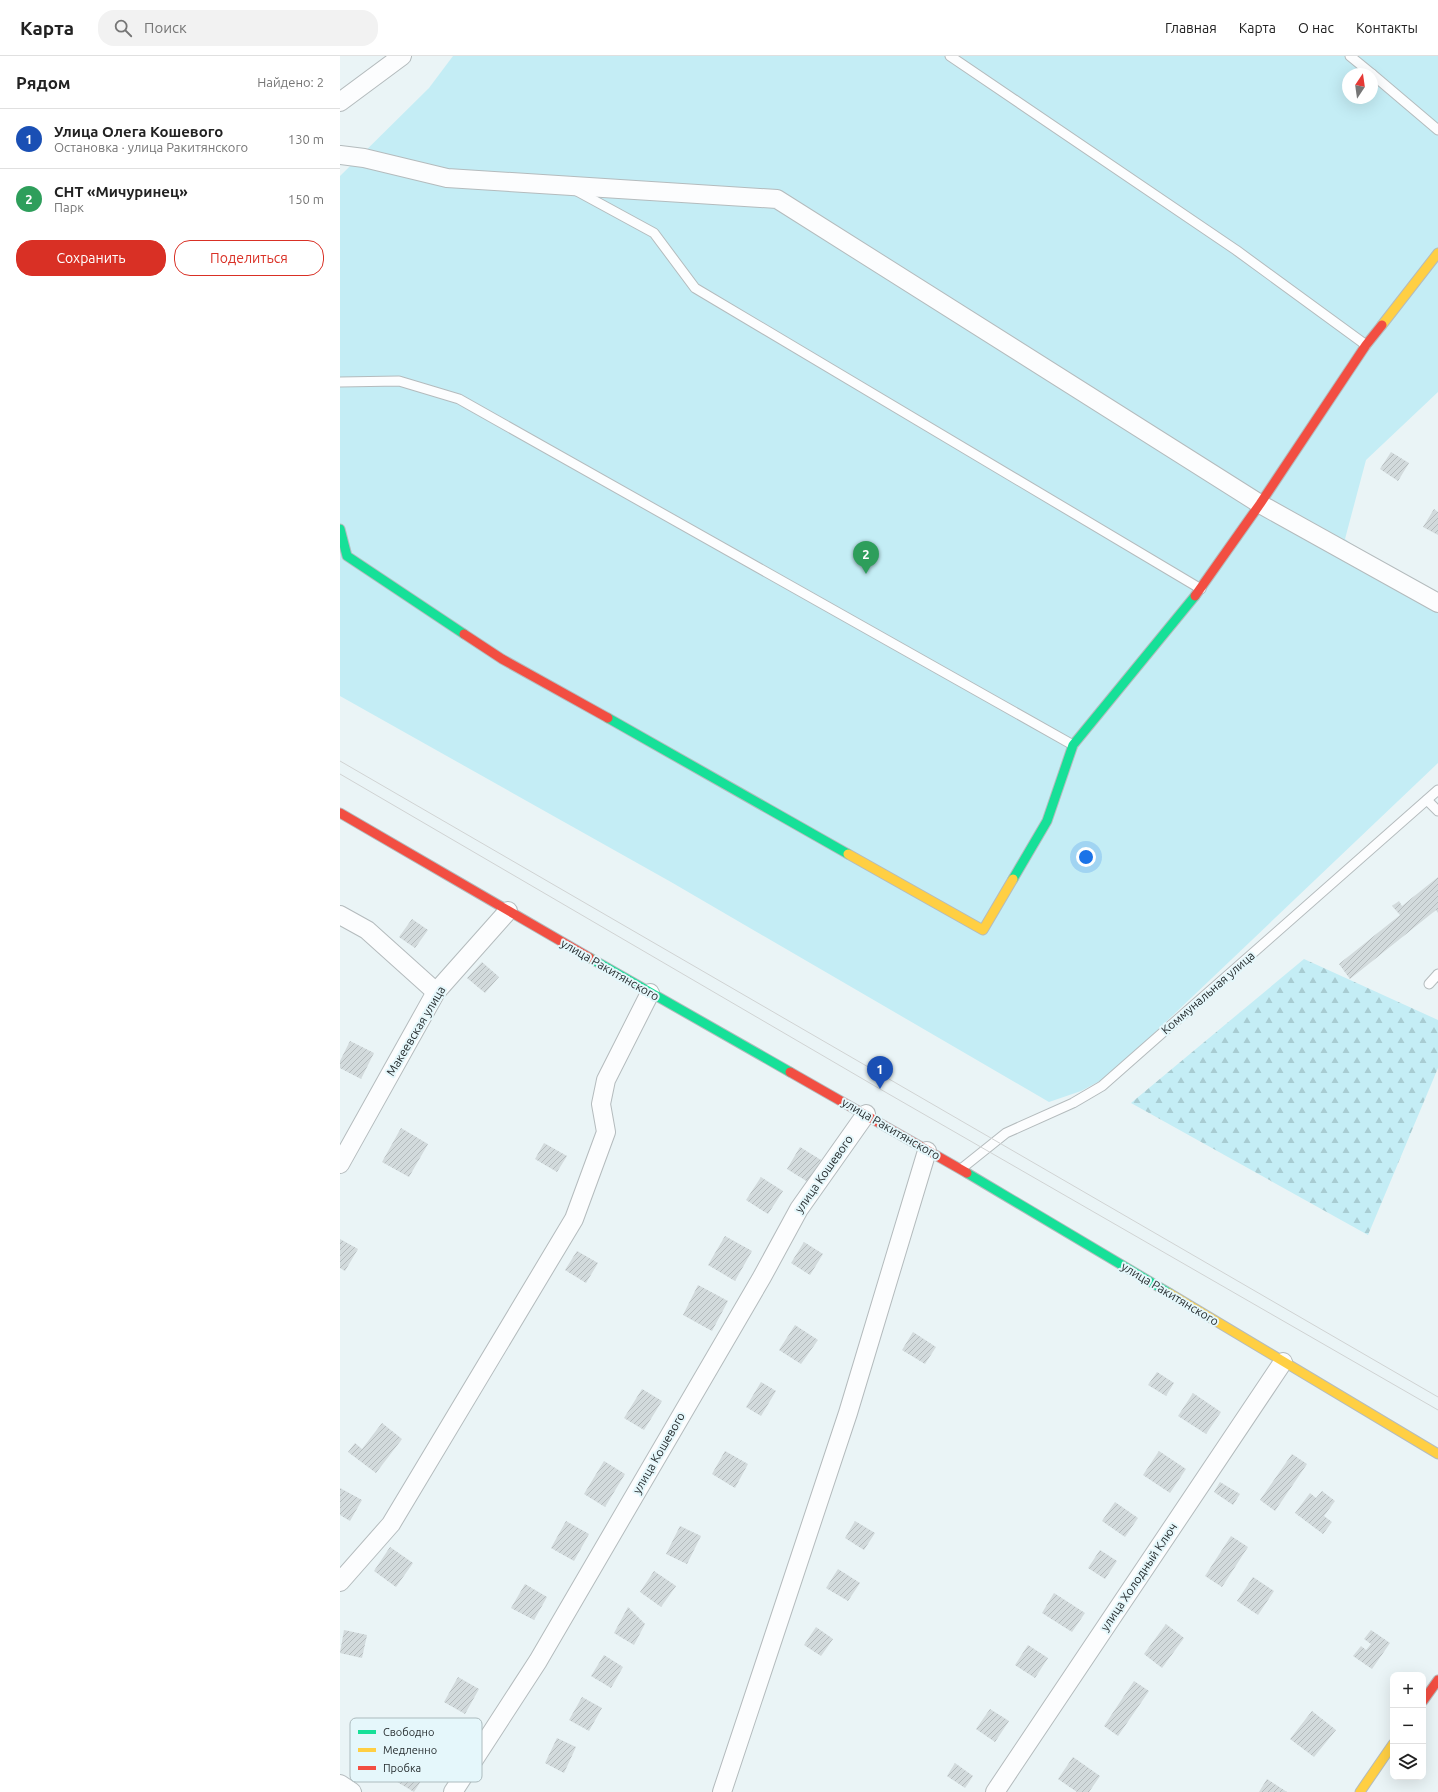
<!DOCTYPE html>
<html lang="ru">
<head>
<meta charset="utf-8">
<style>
  :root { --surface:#fff; --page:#f2f2f2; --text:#222; --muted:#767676; --line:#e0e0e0; --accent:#d93025 }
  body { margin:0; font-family:Ubuntu,sans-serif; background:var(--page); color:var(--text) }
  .controls { position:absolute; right:12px; bottom:12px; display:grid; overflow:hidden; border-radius:8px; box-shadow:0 4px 16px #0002 }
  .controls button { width:36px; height:36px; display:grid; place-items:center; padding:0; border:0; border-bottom:1px solid var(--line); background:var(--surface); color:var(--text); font:20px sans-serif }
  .compass { position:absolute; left:1002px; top:12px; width:36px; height:36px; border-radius:50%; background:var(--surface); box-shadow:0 4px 16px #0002; rotate:13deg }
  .you { position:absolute; left:746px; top:801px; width:14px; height:14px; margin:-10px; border:3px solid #fff; border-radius:50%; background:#1a73e8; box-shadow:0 0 0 6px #1a73e833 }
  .badge { display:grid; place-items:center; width:26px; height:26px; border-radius:50%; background:var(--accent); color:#fff; font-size:13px; font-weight:700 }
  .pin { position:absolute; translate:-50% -33px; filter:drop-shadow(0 1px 2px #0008) }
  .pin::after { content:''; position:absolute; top:21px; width:14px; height:12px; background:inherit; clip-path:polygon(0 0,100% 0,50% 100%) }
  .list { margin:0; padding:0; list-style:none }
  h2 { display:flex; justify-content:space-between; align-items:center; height:52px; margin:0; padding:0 16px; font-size:17px }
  h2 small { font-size:13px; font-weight:400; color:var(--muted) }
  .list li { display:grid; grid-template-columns:26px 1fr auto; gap:12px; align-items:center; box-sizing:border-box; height:60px; padding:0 16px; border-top:1px solid var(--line) }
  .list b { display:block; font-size:15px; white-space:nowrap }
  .list p { margin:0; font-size:13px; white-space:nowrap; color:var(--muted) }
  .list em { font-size:13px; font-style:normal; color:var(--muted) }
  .actions { display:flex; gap:8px; padding:12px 16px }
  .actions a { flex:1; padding:9px 0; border:1px solid var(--accent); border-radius:16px; text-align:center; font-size:14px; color:var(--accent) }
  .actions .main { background:var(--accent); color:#fff }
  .icon { flex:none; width:22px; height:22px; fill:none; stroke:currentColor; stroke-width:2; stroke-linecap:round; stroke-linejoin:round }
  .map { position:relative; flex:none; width:1098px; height:1736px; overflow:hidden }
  header { display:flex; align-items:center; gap:24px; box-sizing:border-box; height:56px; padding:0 20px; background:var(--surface); border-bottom:1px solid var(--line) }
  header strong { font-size:19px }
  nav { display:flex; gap:22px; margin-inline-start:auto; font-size:14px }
  .search { width:280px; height:36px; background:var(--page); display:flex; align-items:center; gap:10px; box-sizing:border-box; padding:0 14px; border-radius:16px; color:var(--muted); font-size:15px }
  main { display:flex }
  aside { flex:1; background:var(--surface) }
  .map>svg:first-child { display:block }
  .forest { fill:url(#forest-firs) }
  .garden { fill:#c4edf5; fill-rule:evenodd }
  .building { fill:url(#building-hatch) }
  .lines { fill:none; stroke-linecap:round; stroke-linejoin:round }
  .lane-casing { stroke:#b4bbbd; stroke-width:11 }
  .street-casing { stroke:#b4bbbd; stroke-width:20 }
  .fast-casing { stroke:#b4bbbd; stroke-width:11 }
  .slow-casing { stroke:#b4bbbd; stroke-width:11 }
  .jam-casing { stroke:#b4bbbd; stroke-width:11 }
  .lane { stroke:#fcfdfe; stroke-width:9 }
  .street { stroke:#fcfdfe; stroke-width:18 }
  .fast { stroke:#16e098; stroke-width:9 }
  .slow { stroke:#ffcf43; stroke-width:9 }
  .jam { stroke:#f24e42; stroke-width:9 }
  .tram { stroke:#d0d3d3; stroke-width:1 }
  .labels { text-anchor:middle; stroke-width:4; stroke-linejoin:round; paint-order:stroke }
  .street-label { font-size:12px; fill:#272e30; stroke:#e5f7fb }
  .key { fill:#e5f7fb; stroke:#acbbbe; stroke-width:1 }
  .key-label { font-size:11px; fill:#272e30 }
</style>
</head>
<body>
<header>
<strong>Карта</strong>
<div class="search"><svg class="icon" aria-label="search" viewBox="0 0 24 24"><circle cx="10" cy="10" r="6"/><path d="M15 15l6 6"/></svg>Поиск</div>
<nav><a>Главная</a><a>Карта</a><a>О нас</a><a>Контакты</a></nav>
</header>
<main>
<aside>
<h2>Рядом<small>Найдено: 2</small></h2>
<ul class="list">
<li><span class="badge" style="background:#1a4fb4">1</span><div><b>Улица Олега Кошевого</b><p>Остановка · улица Ракитянского</p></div><em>130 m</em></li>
<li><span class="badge" style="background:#2e9e5b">2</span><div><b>СНТ «Мичуринец»</b><p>Парк</p></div><em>150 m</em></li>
</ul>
<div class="actions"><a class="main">Сохранить</a><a>Поделиться</a></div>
</aside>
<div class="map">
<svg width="1098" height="1736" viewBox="0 0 1098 1736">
  <defs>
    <pattern id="forest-firs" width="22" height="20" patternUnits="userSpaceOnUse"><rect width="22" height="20" fill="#c4edf5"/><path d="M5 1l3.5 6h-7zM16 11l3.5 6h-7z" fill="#a8ccd2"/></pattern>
    <pattern id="building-hatch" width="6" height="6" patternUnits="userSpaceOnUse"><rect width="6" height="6" fill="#d2dadc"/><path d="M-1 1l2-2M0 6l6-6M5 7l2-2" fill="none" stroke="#b4bbbd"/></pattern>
  </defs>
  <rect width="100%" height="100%" fill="#eaf4f6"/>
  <!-- forest -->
  <polygon class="forest" points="964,903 1098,964 1098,1012 1028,1179 791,1047"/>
  <!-- garden -->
  <path class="garden" d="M113,0H1098V336L1026,404L1005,483L1098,552V707L769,1020L741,1035L709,1046L331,826L0,640V120L89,32ZM1008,18H1032V42H1008Z"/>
  <!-- building -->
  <g class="building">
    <polygon points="1051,396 1069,407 1058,425 1040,413"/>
    <polygon points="1094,453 1098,456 1098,479 1083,471"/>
    <polygon points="1098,821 1098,857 1096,854 1010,923 999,908 1060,859 1052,850 1059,845 1062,850"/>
    <polygon points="72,863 88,874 75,892 59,881"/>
    <polygon points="142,906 159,921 145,937 127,922"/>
    <polygon points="10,985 34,997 21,1023 0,1012 0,1005"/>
    <polygon points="61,1072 88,1088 69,1121 42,1106"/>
    <polygon points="204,1087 227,1100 217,1116 195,1103"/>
    <polygon points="460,1091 481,1104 468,1126 447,1113"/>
    <polygon points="421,1121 443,1135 428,1158 406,1144"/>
    <polygon points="385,1180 412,1195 395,1225 368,1209"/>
    <polygon points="0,1183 18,1193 5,1215 0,1212"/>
    <polygon points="464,1186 483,1198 470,1219 451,1207"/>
    <polygon points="237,1195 258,1207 246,1227 225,1214"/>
    <polygon points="358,1229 388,1245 372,1275 343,1259"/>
    <polygon points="455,1269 478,1284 461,1308 439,1294"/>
    <polygon points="573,1276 596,1291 585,1308 562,1294"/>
    <polygon points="817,1316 834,1327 826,1340 808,1329"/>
    <polygon points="421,1326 436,1335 421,1360 406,1351"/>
    <polygon points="302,1333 322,1345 304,1374 284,1362"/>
    <polygon points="853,1337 881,1356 866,1378 838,1360"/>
    <polygon points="42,1367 62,1383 36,1417 8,1396 15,1387 22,1393"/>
    <polygon points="385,1395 408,1408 395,1432 372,1418"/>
    <polygon points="819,1395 846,1413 830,1437 803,1419"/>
    <polygon points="952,1398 967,1408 935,1455 920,1444"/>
    <polygon points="264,1405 285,1418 265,1451 244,1438"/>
    <polygon points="880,1426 900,1438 893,1449 874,1436"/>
    <polygon points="0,1432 22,1444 10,1465 0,1459"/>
    <polygon points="982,1435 995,1445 984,1460 992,1466 983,1478 955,1457 970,1437 976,1442"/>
    <polygon points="775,1446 798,1462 785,1481 762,1465"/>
    <polygon points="226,1465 249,1478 234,1505 211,1492"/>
    <polygon points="515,1465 535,1477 524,1494 505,1482"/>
    <polygon points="340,1470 361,1480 347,1508 326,1498"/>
    <polygon points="891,1480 908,1491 882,1531 865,1520"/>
    <polygon points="50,1491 73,1507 56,1531 34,1515"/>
    <polygon points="760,1494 777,1505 765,1523 748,1512"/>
    <polygon points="498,1513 520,1527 508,1545 486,1532"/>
    <polygon points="314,1515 336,1530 321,1551 300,1536"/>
    <polygon points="913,1521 934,1535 918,1559 897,1545"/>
    <polygon points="185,1528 207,1541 194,1564 171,1552"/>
    <polygon points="714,1537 745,1557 732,1576 702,1557"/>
    <polygon points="288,1551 305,1568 294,1589 274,1577"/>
    <polygon points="826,1568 844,1582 822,1612 804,1598"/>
    <polygon points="476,1571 493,1583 481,1600 464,1589"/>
    <polygon points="4,1574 27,1579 22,1602 0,1597"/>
    <polygon points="1031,1574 1050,1587 1032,1613 1013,1600 1021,1590 1026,1594 1031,1588 1024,1583"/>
    <polygon points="688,1589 708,1602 695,1622 675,1609"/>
    <polygon points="264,1599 283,1611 271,1632 251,1620"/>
    <polygon points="118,1621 139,1633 125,1658 104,1646"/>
    <polygon points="794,1625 809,1635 778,1680 764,1670"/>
    <polygon points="242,1641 262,1652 249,1675 229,1664"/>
    <polygon points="650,1653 669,1665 655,1686 636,1673"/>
    <polygon points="972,1655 996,1674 974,1701 950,1683"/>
    <polygon points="217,1682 236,1691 224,1717 205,1707"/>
    <polygon points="68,1701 88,1714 74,1736 54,1724"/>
    <polygon points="733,1701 760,1720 749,1736 737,1736 718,1723"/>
    <polygon points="615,1707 633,1720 625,1732 607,1720"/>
    <polygon points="927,1723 947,1736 919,1736"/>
  </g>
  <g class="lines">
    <!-- lane casing -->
    <g class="lane-casing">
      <g id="lane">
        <polyline points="610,0 896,194 1026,289"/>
        <polyline points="1010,0 1032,18"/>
        <polyline points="1032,18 1098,74"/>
        <polyline points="235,134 314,177 355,232 861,533"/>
        <polyline points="0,326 59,325 119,343 733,689"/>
        <polyline points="1087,744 1098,755"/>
        <polyline points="1089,928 1098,918"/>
        <polyline points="621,1113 666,1077 733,1047 762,1030 1098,734"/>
      </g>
    </g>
    <!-- street casing -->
    <g class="street-casing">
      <g id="street">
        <polyline points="0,46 62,0"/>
        <polyline points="0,99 24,102 107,122 437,143 920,448 1098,547"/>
        <polyline points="0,859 27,874 96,936"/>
        <polyline points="0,1108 96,936 168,855"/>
        <polyline points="0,1526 51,1468 234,1163 266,1076 261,1048 266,1024 310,937"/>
        <polyline points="0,1728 12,1736"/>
        <polyline points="113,1736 198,1605 422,1221 459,1153 526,1058"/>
        <polyline points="382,1736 508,1357 587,1095"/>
        <polyline points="655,1736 943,1306"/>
      </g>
    </g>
    <!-- fast casing -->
    <g class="fast-casing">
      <g id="fast">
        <polyline points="0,473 7,500 124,578"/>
        <polyline points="268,662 508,798"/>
        <polyline points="673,823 707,765 733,689 855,540"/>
        <polyline points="250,902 450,1016"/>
        <polyline points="627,1117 829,1237"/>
      </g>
    </g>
    <!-- slow casing -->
    <g class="slow-casing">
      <g id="slow">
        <polyline points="1042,269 1098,197"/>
        <polyline points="508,798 643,874 673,823"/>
        <polyline points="829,1237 1098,1398"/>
        <polyline points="1020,1736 1053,1688"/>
      </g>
    </g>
    <!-- jam casing -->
    <g class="jam-casing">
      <g id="jam">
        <polyline points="855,540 920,448 1026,289 1042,269"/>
        <polyline points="124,578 162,603 268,662"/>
        <polyline points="0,757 250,902"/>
        <polyline points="450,1016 627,1117"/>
        <polyline points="1083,1645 1098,1624"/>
      </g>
    </g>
    <!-- lane -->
    <use href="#lane" class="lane"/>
    <!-- street -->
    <use href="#street" class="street"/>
    <!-- fast -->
    <use href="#fast" class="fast"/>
    <!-- slow -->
    <use href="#slow" class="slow"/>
    <!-- jam -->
    <use href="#jam" class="jam"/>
    <!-- tram -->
    <g class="tram">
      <polyline points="0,705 1098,1341"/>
      <polyline points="0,718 540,1033 1098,1354"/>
    </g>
  </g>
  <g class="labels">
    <!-- street labels -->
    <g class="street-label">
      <text transform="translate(270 914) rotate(30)" y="4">улица Ракитянского</text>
      <text transform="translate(868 937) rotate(-41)" y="4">Коммунальная улица</text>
      <text transform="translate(76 975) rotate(-59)" y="4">Макеевская улица</text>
      <text transform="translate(551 1073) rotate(30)" y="4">улица Ракитянского</text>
      <text transform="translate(484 1118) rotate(-55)" y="4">улица Кошевого</text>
      <text transform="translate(830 1238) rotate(31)" y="4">улица Ракитянского</text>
      <text transform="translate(319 1397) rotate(-60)" y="4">улица Кошевого</text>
      <text transform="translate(799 1521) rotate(-56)" y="4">улица Холодный Ключ</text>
    </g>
  </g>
  <!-- legend -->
  <rect x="10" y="1662" width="132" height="64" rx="6" class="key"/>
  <rect x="18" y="1674" width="18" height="4" fill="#16e098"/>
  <rect x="18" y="1692" width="18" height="4" fill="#ffcf43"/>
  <rect x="18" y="1710" width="18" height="4" fill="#f24e42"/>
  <g class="key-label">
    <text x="43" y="1680">Свободно</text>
    <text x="43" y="1698">Медленно</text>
    <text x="43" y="1716">Пробка</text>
  </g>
</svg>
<div class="controls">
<button>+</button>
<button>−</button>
<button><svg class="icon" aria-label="layers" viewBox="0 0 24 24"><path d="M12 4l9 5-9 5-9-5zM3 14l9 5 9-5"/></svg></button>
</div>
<svg class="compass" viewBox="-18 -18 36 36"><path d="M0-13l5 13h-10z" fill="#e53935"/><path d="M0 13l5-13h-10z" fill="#767676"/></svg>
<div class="you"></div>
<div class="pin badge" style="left:540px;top:1033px;background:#1a4fb4">1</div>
<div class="pin badge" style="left:526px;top:518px;background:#2e9e5b">2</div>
</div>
</main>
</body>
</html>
